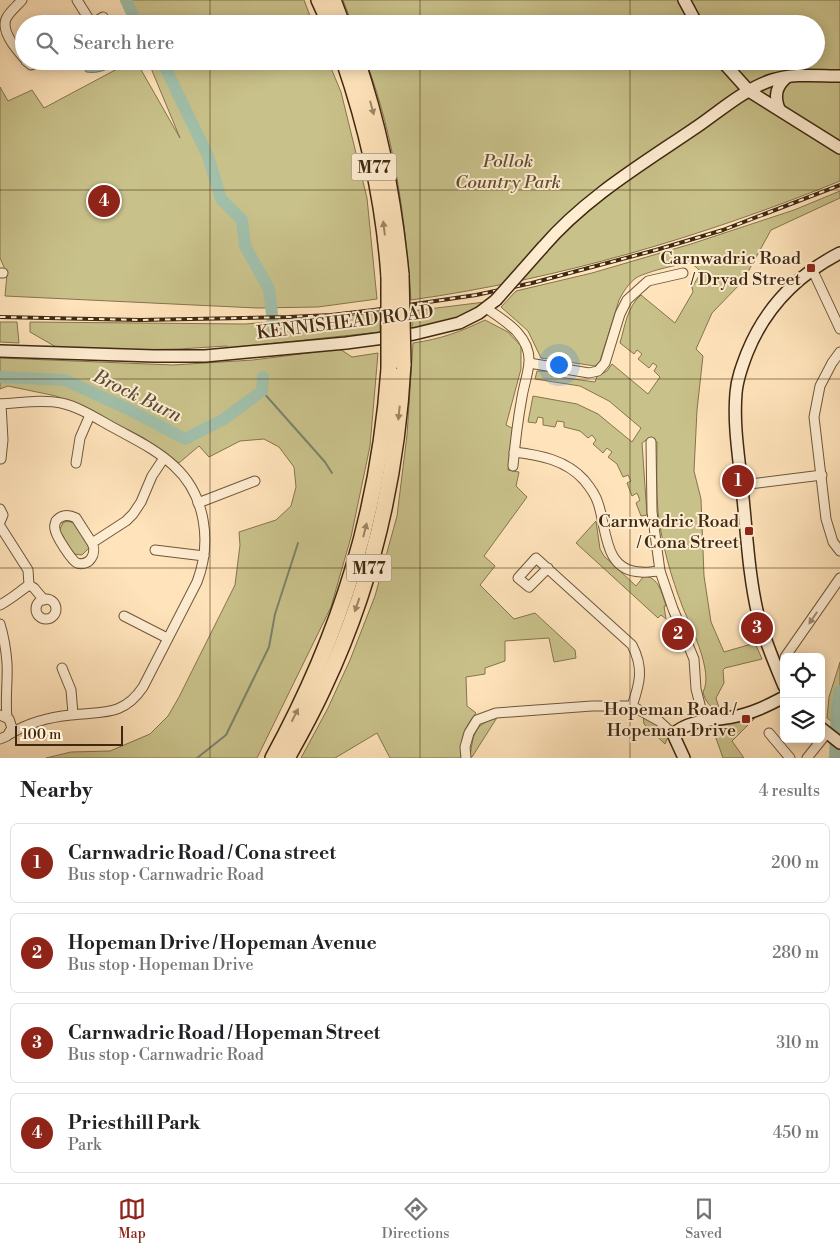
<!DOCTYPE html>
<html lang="en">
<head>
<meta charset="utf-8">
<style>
  :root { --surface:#fff; --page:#f2f2f2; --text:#202124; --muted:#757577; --line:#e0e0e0; --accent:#8f2418 }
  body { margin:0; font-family:"Libre Bodoni",serif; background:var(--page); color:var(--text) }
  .controls { position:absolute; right:15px; bottom:15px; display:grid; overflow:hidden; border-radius:8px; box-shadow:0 2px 12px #0003 }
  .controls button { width:45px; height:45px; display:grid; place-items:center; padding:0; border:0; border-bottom:1px solid var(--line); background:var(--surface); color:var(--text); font:25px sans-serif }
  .scale { position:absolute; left:15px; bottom:12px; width:108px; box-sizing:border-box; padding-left:5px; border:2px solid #3f2811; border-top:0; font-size:14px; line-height:18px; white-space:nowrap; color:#3f2811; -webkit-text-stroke:4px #ffedd2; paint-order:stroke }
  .you { position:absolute; left:558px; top:364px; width:18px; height:18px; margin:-12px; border:4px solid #fff; border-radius:50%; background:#1a73e8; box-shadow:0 0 0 8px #1a73e833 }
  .badge { display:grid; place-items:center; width:32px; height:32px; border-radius:50%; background:var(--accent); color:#fff; font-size:16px; font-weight:700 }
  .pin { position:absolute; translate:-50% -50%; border:2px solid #fff; box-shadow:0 1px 5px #0006 }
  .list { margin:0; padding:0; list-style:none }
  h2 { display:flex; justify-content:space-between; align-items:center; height:65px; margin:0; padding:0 20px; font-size:21px }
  h2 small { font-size:16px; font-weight:400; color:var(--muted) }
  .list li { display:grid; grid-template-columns:32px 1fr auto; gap:15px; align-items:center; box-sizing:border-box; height:80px; margin:0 10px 10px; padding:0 10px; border:1px solid var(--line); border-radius:8px }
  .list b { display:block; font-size:19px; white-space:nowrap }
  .list p { margin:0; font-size:16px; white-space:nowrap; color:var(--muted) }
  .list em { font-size:16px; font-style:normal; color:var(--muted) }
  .icon { flex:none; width:28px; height:28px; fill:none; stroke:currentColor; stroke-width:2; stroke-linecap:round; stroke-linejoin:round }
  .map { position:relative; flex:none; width:840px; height:758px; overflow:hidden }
  .search { position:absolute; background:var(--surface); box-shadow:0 2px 12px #0003; left:15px; right:15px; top:15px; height:55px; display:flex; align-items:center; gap:12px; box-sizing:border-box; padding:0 18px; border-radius:28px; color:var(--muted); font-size:19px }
  .sheet { height:425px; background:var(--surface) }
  nav { display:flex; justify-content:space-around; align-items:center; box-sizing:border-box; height:70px; border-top:1px solid var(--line); background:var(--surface); font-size:14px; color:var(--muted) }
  nav a { display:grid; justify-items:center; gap:2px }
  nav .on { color:var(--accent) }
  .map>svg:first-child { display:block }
  .green { fill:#c9c18a; stroke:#84744e }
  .water { fill:#a1bfaa; stroke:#7a836d }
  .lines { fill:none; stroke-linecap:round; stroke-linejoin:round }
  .stream { stroke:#7a836d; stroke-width:2 }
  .river { stroke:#a1bfaa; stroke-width:12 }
  .street-casing { stroke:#6f573b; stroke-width:11 }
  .secondary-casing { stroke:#3f2811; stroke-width:14 }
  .highway-casing { stroke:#3f2811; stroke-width:18 }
  .street { stroke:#ffedd2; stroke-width:9 }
  .secondary { stroke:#ffedd2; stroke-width:11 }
  .highway { stroke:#ffe3ba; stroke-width:15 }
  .rail-casing { stroke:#3f2811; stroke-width:4 }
  .rail { stroke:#ffedd2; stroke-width:2; stroke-dasharray:5.5; stroke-linecap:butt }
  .secondary-bridge-casing { stroke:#3f2811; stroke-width:14; stroke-linecap:butt }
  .highway-bridge-casing { stroke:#3f2811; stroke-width:18; stroke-linecap:butt }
  .secondary-bridge { stroke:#ffedd2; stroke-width:11 }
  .highway-bridge { stroke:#ffe3ba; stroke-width:15 }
  .oneway { fill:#9f8666 }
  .oneway2 { fill:#9f8a72 }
  .grid { fill:none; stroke:#3f2811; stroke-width:1; stroke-opacity:0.55 }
  .poi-dot { fill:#8f2418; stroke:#ffedd2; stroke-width:2 }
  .labels { text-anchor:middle; stroke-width:4; stroke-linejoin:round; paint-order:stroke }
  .shield { fill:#ffedd2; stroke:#79634b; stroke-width:1 }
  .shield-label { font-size:16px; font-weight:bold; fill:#3f2811 }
  .park-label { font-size:18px; font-style:italic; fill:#624e2f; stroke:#ffedd2 }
  .poi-label { font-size:18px; fill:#3f2811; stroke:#ffedd2; text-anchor:end }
  .street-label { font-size:18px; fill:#3f2811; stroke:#ffedd2 }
  .water-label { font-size:19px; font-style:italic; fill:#584e37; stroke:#ffedd2 }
</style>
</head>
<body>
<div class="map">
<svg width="840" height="758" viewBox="0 0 840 758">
  <rect width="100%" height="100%" fill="#ffe3ba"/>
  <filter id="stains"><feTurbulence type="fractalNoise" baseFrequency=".004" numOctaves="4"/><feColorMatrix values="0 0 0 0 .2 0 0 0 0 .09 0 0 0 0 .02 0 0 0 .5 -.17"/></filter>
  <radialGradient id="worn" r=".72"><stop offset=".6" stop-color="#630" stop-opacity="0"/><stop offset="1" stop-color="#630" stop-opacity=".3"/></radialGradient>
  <!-- green -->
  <g class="green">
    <polygon points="121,0 304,0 313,24 133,24"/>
    <path d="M343,0H840V181C702,237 559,279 411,300C405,219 395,138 366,61H816V24H352Z"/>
    <polygon points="132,61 136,61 180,138 148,61 328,61 341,92 367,198 377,299 318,307 257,308 5,296 7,274 0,258 0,87 8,101 32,90 44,108"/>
    <path d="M840,191V198L771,230L743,281L712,313L696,349L703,356L697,410L694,471L701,499L704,576L711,622L724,652L755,643L762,659L725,668L723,670L724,683L716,698L720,711C710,708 705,701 703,692C714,673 691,627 683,608C671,577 662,545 658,512C656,489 657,465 657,442L653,439L646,440L642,443L647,515L641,516L636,503L640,500L637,493L632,496L627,483L631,481L628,475L623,477L617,464L608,457L612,452L607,448L603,453L593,444L596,440L592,435L588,438L580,431L564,427V422L557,421L555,427L543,425V418L538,417L536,423L528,422L533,396L577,404L598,414L632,442L641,428L609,401L580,386L535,379L537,371H551V376L595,382L597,376L607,371L612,364L648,394L660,377L654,371L657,366L653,363L649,368L638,359L642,354L637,350L634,354L620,343C625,326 627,307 641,295L675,323L693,292L692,287L699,276V270C695,266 692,263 686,264C677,264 643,273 636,278C629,283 623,292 619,300L600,361L595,366L541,358L528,331L501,307L516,291L592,273L691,244L794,210Z"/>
    <path d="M485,302C458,319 443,324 412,329V311Z"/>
    <polygon points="380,313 380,332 229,348 226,346 179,349 63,351 30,332 30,322 245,324"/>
    <path d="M485,320L508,332L521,346V369L506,425L514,429L508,470L519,472L516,486L527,497L484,556L495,566L480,585L514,619L535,613L575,650L576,658L554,662L549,638L505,641V661L485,668V674L466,677L467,706L476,713C464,729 460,738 461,758H390L377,733L335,758H301L328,708L350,660L375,596L397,516L407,435L413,343C441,339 460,332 485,320Z"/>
    <polygon points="0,322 17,322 19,343 0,342"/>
    <polygon points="340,349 352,357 378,353 370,446 351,537 331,607 257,758 46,758 71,752 110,751 150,734 168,716 179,697 235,585 240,545 239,532 276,520 291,506 296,487 294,467 279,447 264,439 240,441 209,457 199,446 179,463 144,438 81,406 56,396 8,386 0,389 0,358 173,365 253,360"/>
    <polygon points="67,521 74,523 89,545 89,548 82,555 74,554 59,531 63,523"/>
    <path d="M596,521L600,549L604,556L636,586L644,576C659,577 662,594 666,606H664L666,619L661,615L658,618L576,543Z"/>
    <polygon points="840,662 840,728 827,718 829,697"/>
    <polygon points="643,715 668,733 668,737 665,744 644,724"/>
    <path d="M498,716L472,757L470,756C474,731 474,726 498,716Z"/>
    <polygon points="755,718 732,741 744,758 723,758 712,727"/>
  </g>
  <!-- water -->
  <path class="water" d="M120,61C109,69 100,74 86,72L80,62Z"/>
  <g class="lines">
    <!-- stream -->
    <g class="stream">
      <polyline points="262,391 325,462 332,473"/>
      <polyline points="197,758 226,735 269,647 275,614 298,543"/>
    </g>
    <!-- river -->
    <g class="river">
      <polyline points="126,0 137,24"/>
      <polyline points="162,61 208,156 221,199 242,220 245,246 269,289 274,331"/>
      <polyline points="0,377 65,380 128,409 185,439 224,419 262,391 263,377"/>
      <polyline points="835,758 837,709 840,691"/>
    </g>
    <!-- street casing -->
    <g class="street-casing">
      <g id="street">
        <path d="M22,0C17,6 9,12 6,19C1,32 16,49 24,58"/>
        <polyline points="77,0 92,24 103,17"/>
        <polyline points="26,61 31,65 40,61"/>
        <polyline points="812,269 840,329"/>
        <polyline points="0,273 3,273"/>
        <path d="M486,308C505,321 531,336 529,363C528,374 524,385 522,397C518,419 515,443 513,466"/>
        <polyline points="840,352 832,363 820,386 814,417 826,519 833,542 840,551"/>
        <polyline points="529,363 589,373 598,371 605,363 620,314 627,300 648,281 683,273"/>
        <path d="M0,404C20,403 41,399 61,403C80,407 99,420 116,429C136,440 157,450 174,466C206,495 212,543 197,582L143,687C123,717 102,711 71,715C50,717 28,723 10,734"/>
        <polyline points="1,404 3,440 1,459"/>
        <polyline points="651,442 652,512 660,571 673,609 694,659 696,689 704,720"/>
        <path d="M514,452C540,455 566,460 584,480C589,486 596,496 598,503C607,528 603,571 641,572C647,573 654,571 660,571"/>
        <polyline points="76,463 80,438 90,415"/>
        <polyline points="742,485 822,475"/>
        <polyline points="198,503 255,481"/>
        <polyline points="0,509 3,515 0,522"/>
        <path d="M0,526L28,570L29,585C19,592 11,599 0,605"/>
        <path d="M92,543L76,518C68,514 61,515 56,521C55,524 54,526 55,529C55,535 72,561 77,563C90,567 97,553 92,543L126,521L133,514L141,502L152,476L164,458"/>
        <polyline points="155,550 204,556"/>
        <path d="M548,568L529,587L518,578L536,558L632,645C644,668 640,683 632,706"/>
        <polyline points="29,585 34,588 44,600"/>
        <circle cx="46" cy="609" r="10"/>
        <polyline points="124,616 167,638"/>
        <path d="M0,624C4,637 6,650 7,663C8,681 5,698 7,718"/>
        <polyline points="785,657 840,578"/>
        <polyline points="62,668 71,690 73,714"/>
        <polyline points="0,715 9,719 12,728 7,736 0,739"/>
        <polyline points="769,733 790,758"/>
        <polyline points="466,758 465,747 469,733 477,720 496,713 592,706 632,706 659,721 673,734"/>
        <polyline points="807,758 827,733"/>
      </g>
    </g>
    <!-- secondary casing -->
    <g class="secondary-casing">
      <g id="secondary">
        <polyline points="684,0 697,24"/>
        <polyline points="722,61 749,91 840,148"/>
        <path d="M779,109C774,96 776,86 787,77"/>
        <path d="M543,247C586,197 644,163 698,126C721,110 745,89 772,80C794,73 818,76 840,76"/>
        <polyline points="0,351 154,356 205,356 346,343 414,334 459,323 479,313 496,300"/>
        <path d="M784,686C774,662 764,639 758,615C749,577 747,537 743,498C740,463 733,428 736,393C737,379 742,366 747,353C765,308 797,275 840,253"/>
        <polyline points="821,728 840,743"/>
        <path d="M684,758L673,734C691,719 711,721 732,717C751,714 767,706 784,697"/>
      </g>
    </g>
    <!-- highway casing -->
    <g class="highway-casing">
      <g id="highway">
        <polyline points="319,0 330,24"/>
        <polyline points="333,0 342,24"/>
        <path d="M344,61C368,131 384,203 389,277"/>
        <path d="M357,61C381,132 394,201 401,275"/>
        <path d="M273,758C341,633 379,511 389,369"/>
        <path d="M287,758C300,735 313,711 324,687C372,585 397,477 403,364"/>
      </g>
    </g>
    <!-- street -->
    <use href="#street" class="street"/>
    <!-- secondary -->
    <use href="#secondary" class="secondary"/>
    <!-- highway -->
    <use href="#highway" class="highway"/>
    <!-- rail casing -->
    <g class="rail-casing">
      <polyline id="rail" points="0,317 140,320 289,317 331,315 374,310 476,295 532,283 656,250 723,230 840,185"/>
    </g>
    <!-- rail -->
    <use href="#rail" class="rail"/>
    <!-- secondary-bridge casing -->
    <g class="secondary-bridge-casing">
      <polyline id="secondary-bridge" points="496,300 543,247"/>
    </g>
    <!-- highway-bridge casing -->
    <g class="highway-bridge-casing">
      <g id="highway-bridge">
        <polyline points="401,275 403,364"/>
        <polyline points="389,277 389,369"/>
      </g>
    </g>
    <!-- secondary-bridge -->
    <use href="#secondary-bridge" class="secondary-bridge"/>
    <!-- highway-bridge -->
    <use href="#highway-bridge" class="highway-bridge"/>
  </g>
  <!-- one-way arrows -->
  <defs><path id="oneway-solid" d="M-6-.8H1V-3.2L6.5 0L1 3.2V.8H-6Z" transform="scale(1.25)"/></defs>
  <g class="oneway">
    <use href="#oneway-solid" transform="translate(372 108) rotate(75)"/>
    <use href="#oneway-solid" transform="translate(384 228) rotate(-97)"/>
    <use href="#oneway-solid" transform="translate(399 413) rotate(96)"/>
    <use href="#oneway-solid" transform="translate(365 530) rotate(-76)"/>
    <use href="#oneway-solid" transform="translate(357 605) rotate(109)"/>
    <use href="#oneway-solid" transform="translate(295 715) rotate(-63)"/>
  </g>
  <use class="oneway2" href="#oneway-solid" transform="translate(813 618) rotate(124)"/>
  <!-- grid -->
  <path class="grid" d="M210,0V24M420,0V24M630,0V24M210,61V758M420,61V758M630,61V758M0,190H840M0,379H840M0,568H840"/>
  <!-- markers -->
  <g class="poi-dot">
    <rect x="806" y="263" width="10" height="10" rx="2.5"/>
    <rect x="744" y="526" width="10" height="10" rx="2.5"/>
    <rect x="741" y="714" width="10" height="10" rx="2.5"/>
  </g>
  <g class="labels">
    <!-- shield labels -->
    <g class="shield">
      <rect x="351.5" y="153.5" width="45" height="27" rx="4"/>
      <rect x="346.5" y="554.5" width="45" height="27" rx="4"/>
    </g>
    <g class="shield-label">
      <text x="374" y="173">M77</text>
      <text x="369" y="574">M77</text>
    </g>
    <!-- park labels -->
    <g class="park-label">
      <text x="508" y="167">Pollok<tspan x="508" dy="21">Country Park</tspan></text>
    </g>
    <!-- poi labels -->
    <g class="poi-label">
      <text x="801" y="264">Carnwadric Road<tspan x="801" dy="21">/ Dryad Street</tspan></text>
      <text x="739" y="527">Carnwadric Road<tspan x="739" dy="21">/ Cona Street</tspan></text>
      <text x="736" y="715">Hopeman Road /<tspan x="736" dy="21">Hopeman Drive</tspan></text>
    </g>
    <!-- street labels -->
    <g class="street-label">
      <text transform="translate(345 322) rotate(-7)" y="6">KENNISHEAD ROAD</text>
    </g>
    <!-- water labels -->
    <g class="water-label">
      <text transform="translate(138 395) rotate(26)" y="7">Brock Burn</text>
    </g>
  </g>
  <rect width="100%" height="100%" filter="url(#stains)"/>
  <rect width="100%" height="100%" fill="url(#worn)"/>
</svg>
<div class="controls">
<button><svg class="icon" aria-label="locate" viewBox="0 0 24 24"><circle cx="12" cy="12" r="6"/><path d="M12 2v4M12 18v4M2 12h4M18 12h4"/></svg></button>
<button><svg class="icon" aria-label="layers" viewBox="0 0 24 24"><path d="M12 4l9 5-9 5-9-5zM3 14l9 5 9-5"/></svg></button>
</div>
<div class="scale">100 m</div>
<div class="you"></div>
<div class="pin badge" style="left:738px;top:481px">1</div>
<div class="pin badge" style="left:678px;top:634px">2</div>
<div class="pin badge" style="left:757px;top:628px">3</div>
<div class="pin badge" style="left:104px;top:201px">4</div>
<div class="search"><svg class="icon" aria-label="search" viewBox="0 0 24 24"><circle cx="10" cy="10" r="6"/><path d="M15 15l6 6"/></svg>Search here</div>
</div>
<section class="sheet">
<h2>Nearby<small>4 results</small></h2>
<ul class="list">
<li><span class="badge">1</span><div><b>Carnwadric Road / Cona street</b><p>Bus stop · Carnwadric Road</p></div><em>200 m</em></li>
<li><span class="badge">2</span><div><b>Hopeman Drive / Hopeman Avenue</b><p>Bus stop · Hopeman Drive</p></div><em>280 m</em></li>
<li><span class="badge">3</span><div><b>Carnwadric Road / Hopeman Street</b><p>Bus stop · Carnwadric Road</p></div><em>310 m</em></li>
<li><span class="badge">4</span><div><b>Priesthill Park</b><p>Park</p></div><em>450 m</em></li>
</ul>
</section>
<nav>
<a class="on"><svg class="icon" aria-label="map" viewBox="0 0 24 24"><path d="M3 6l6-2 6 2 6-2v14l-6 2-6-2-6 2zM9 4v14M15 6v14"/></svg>Map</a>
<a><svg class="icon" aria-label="directions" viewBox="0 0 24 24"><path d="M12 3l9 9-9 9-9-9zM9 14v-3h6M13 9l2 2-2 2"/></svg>Directions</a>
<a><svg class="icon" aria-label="saved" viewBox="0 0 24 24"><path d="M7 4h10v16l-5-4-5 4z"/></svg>Saved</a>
</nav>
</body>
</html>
